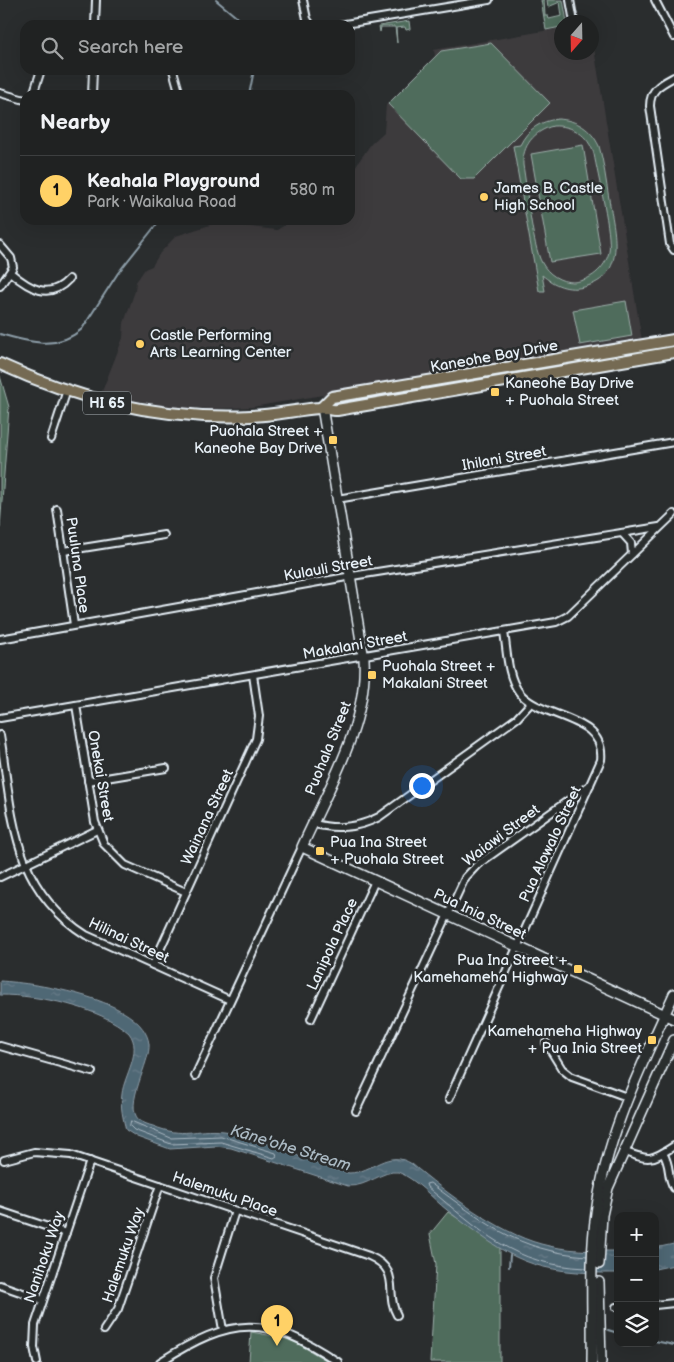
<!DOCTYPE html>
<html lang="en">
<head>
<meta charset="utf-8">
<style>
  :root { --surface:#202222; --page:#282a2a; --text:#f1f3f6; --muted:#a2a4a5; --line:#3d3f40; --accent:#ffd166 }
  body { margin:0; font-family:"Balsamiq Sans",sans-serif; background:var(--page); color:var(--text) }
  .controls { position:absolute; right:15px; bottom:15px; display:grid; overflow:hidden; border-radius:10px; box-shadow:0 5px 20px #0002 }
  .controls button { width:45px; height:45px; display:grid; place-items:center; padding:0; border:0; border-bottom:1px solid var(--line); background:var(--surface); color:var(--text); font:25px sans-serif }
  .compass { position:absolute; left:554px; top:15px; width:45px; height:45px; border-radius:50%; background:var(--surface); box-shadow:0 5px 20px #0002; rotate:200deg }
  .you { position:absolute; left:421px; top:785px; width:18px; height:18px; margin:-12px; border:4px solid #fff; border-radius:50%; background:#1a73e8; box-shadow:0 0 0 8px #1a73e833 }
  .badge { display:grid; place-items:center; width:32px; height:32px; border-radius:50%; background:var(--accent); color:#111; font-size:16px; font-weight:700 }
  .pin { position:absolute; translate:-50% -41px; filter:drop-shadow(0 1px 2px #0008) }
  .pin::after { content:''; position:absolute; top:26px; width:18px; height:15px; background:inherit; clip-path:polygon(0 0,100% 0,50% 100%) }
  .list { margin:0; padding:0; list-style:none }
  h2 { display:flex; justify-content:space-between; align-items:center; height:65px; margin:0; padding:0 20px; font-size:21px }
  h2 small { font-size:16px; font-weight:400; color:var(--muted) }
  .list li { display:grid; grid-template-columns:32px 1fr auto; gap:15px; align-items:center; box-sizing:border-box; height:70px; padding:0 20px; border-top:1px solid var(--line) }
  .list b { display:block; font-size:19px; white-space:nowrap }
  .list p { margin:0; font-size:16px; white-space:nowrap; color:var(--muted) }
  .list em { font-size:16px; font-style:normal; color:var(--muted) }
  .icon { flex:none; width:28px; height:28px; fill:none; stroke:currentColor; stroke-width:2; stroke-linecap:round; stroke-linejoin:round }
  .map { position:relative; flex:none; width:674px; height:1362px; overflow:hidden }
  .search { position:absolute; background:var(--surface); box-shadow:0 5px 20px #0002; left:20px; top:20px; width:335px; height:55px; display:flex; align-items:center; gap:12px; box-sizing:border-box; padding:0 18px; border-radius:15px; color:var(--muted); font-size:19px }
  .panel { position:absolute; background:var(--surface); box-shadow:0 5px 20px #0002; left:20px; top:90px; width:335px; height:135px; border-radius:15px }
  .map>svg:first-child { display:block }
  .built { fill:#3e3b3e }
  .green { fill:#506c5b; stroke:#9caeaa; fill-rule:evenodd }
  .water { fill:url(#water-ripples); stroke:#8d9ea9 }
  .lines { fill:none; stroke-linecap:round; stroke-linejoin:round }
  .shore { stroke:#abbac4; stroke-width:1 }
  .stream { stroke:#8d9ea9; stroke-width:2 }
  .street-casing { stroke:#e8f1f8; stroke-width:10 }
  .secondary-casing { stroke:#e8f1f8; stroke-width:12 }
  .primary-casing { stroke:#e8f1f8; stroke-width:14 }
  .street { stroke:#2a2d2e; stroke-width:6 }
  .secondary { stroke:#2a2d2e; stroke-width:9 }
  .primary { stroke:#756b52; stroke-width:10 }
  .poi-dot { fill:#ffd166; stroke:#2a2d2e; stroke-width:2 }
  .labels { text-anchor:middle; stroke-width:5; stroke-linejoin:round; paint-order:stroke }
  .shield { fill:#2a2d2e; stroke:#afb6bb; stroke-width:1 }
  .shield-label { font-size:14px; font-weight:bold; fill:#e8f1f8 }
  .poi-label { font-size:15px; fill:#e8f1f8; stroke:#2a2d2e; text-anchor:start }
  .street-label { font-size:15px; fill:#e8f1f8; stroke:#2a2d2e }
  .water-label { font-size:16px; font-style:italic; fill:#abbac4; stroke:#2a2d2e }
</style>
</head>
<body>
<div class="map">
<svg width="674" height="1362" viewBox="0 0 674 1362">
  <defs>
    <pattern id="water-ripples" width="26" height="14" patternUnits="userSpaceOnUse" patternTransform="scale(1.25)"><rect width="26" height="14" fill="#506775"/><path d="M2 4q2-2 4 0t4 0M15 11q2-2 4 0t4 0" fill="none" stroke="#697d89"/></pattern>
  </defs>
  <rect width="100%" height="100%" fill="#2a2d2e"/>
  <filter id="ink" filterUnits="userSpaceOnUse"><feTurbulence type="fractalNoise" baseFrequency=".02" numOctaves="2"/><feDisplacementMap in="SourceGraphic" scale="10" xChannelSelector="R" yChannelSelector="G"/><feConvolveMatrix kernelMatrix="1 2 1 2 8 2 1 2 1" color-interpolation-filters="sRGB"/></filter>
  <g filter="url(#ink)">
    <!-- built -->
    <polygon class="built" points="561,28 562,52 592,52 592,36 642,341 252,407 212,409 172,407 101,394 123,338 124,323 135,291 136,282 145,269 152,266 160,253 176,236 216,223 277,230 293,220 350,220 350,174 371,144 384,132 386,105 435,56 434,50"/>
    <!-- green -->
    <g class="green">
      <polygon points="541,0 544,0 545,16 548,16 549,19 562,16 560,2 548,7 547,0 563,0 567,22 562,22 561,27 546,30"/>
      <polygon points="409,21 410,29 406,30 405,27 396,28 397,43 395,27 381,27 380,32 379,26"/>
      <polygon points="491,43 550,103 474,179 461,179 388,104 441,51"/>
      <path d="M558,119C577,120 591,129 599,146C604,163 606,181 609,199C614,230 628,276 584,287C568,291 554,285 542,275L545,291H539L513,146L520,145C528,129 540,121 558,119ZM553,126C573,125 588,135 594,154C598,176 612,233 609,252C605,269 590,281 573,282C560,282 548,274 542,263C532,245 527,188 523,165C522,146 534,131 553,126Z"/>
      <polygon points="583,145 601,254 550,262 531,154"/>
      <polygon points="626,301 632,336 580,345 573,310"/>
      <polygon points="0,376 9,407 0,528"/>
      <polygon points="448,1212 500,1245 500,1362 430,1362 436,1264 430,1234"/>
      <polygon points="251,1332 290,1339 329,1362 249,1362"/>
    </g>
    <!-- water -->
    <g class="water">
      <path d="M0,981C36,983 144,999 149,1044C151,1062 123,1105 139,1120C143,1123 149,1125 153,1126C185,1139 194,1128 223,1131C263,1136 309,1165 349,1173C373,1173 387,1148 412,1164C445,1192 499,1233 541,1244C566,1251 592,1251 618,1251V1273C533,1274 512,1261 447,1210C432,1198 416,1179 398,1172C382,1170 368,1187 348,1186L231,1148L216,1146L170,1149L137,1137L126,1130C123,1118 120,1107 122,1094C124,1075 143,1051 129,1033C100,1007 38,995 0,995Z"/>
      <polygon points="674,1244 674,1265 655,1269 655,1248"/>
    </g>
    <g class="lines">
      <!-- shore -->
      <g class="shore">
        <polygon points="131,1121 171,1138 221,1136 276,1153 277,1156 274,1158 221,1142 171,1144 134,1130 130,1126"/>
        <path d="M586,1268C512,1265 481,1231 427,1187L426,1184L430,1183C484,1222 516,1251 587,1256"/>
      </g>
      <!-- stream -->
      <g class="stream">
        <polyline points="216,0 246,25"/>
        <polyline points="249,95 254,70"/>
        <path d="M0,334C30,342 56,351 82,329L118,273L160,220"/>
        <polyline points="509,1267 510,1255"/>
        <polyline points="608,1330 618,1333"/>
        <polyline points="655,1341 674,1345"/>
      </g>
      <!-- street casing -->
      <g class="street-casing">
        <g id="street">
          <polyline points="303,0 307,19 311,25"/>
          <polyline points="570,0 574,22"/>
          <polyline points="655,0 674,37"/>
          <polyline points="95,25 96,0"/>
          <polyline points="339,25 489,0"/>
          <polyline points="173,70 180,95"/>
          <path d="M674,77C661,84 650,89 650,106L670,244L674,250"/>
          <polyline points="0,93 25,100"/>
          <polyline points="33,95 41,70"/>
          <polyline points="92,95 93,70"/>
          <polyline points="0,245 11,258 13,267 0,286"/>
          <path d="M11,273C29,288 49,301 69,279"/>
          <polyline points="51,439 67,390"/>
          <polyline points="337,499 674,442"/>
          <polyline points="57,509 74,625"/>
          <polyline points="622,533 631,543 632,554"/>
          <polyline points="64,551 164,535"/>
          <polyline points="0,639 352,576 659,527"/>
          <polyline points="76,705 95,822 104,844 125,865 186,892"/>
          <polyline points="0,718 556,622 568,616 674,514"/>
          <path d="M0,735C13,815 11,887 86,935L230,1000"/>
          <polyline points="88,781 166,768"/>
          <path d="M312,823C334,830 358,828 379,817L517,718L531,703"/>
          <polyline points="0,877 97,830"/>
          <polyline points="153,965 256,739 259,716 253,675"/>
          <polyline points="311,1019 375,881"/>
          <polyline points="546,1043 562,1069 572,1077 627,1097"/>
          <polyline points="0,1046 92,1072"/>
          <polyline points="195,1076 302,847"/>
          <path d="M449,1099L601,760C606,714 540,720 519,692C507,676 507,650 504,632"/>
          <polyline points="356,1111 465,878 477,865 590,785"/>
          <path d="M623,1151C649,1161 651,1161 674,1146"/>
          <path d="M663,1153C672,1168 666,1175 674,1188"/>
          <path d="M4,1160L34,1152L71,1155L369,1256C403,1271 384,1293 397,1315"/>
          <polyline points="0,1211 66,1233"/>
          <polyline points="0,1285 43,1300"/>
          <polyline points="655,1305 674,1303"/>
          <polyline points="616,1307 618,1307"/>
          <polyline points="104,1330 118,1309 160,1185"/>
          <polyline points="223,1330 214,1278 235,1211"/>
          <polyline points="37,1362 34,1347 35,1325 90,1161"/>
          <path d="M160,1362C232,1316 266,1314 338,1362"/>
        </g>
      </g>
      <!-- secondary casing -->
      <g class="secondary-casing">
        <g id="secondary">
          <path d="M322,407L364,659C368,724 328,789 302,847L674,1019"/>
          <polyline points="599,1264 602,1215 608,1188 674,1040"/>
          <polyline points="599,1282 601,1362"/>
          <path d="M592,1362C593,1313 589,1262 596,1213C606,1135 642,1065 674,994"/>
        </g>
      </g>
      <!-- primary casing -->
      <g class="primary-casing">
        <g id="primary">
          <path d="M0,364C80,401 163,420 251,416C274,415 296,410 319,408C325,407 331,411 337,410L674,352"/>
          <polyline points="322,407 332,397 674,340"/>
        </g>
      </g>
      <!-- street -->
      <use href="#street" class="street"/>
      <!-- secondary -->
      <use href="#secondary" class="secondary"/>
      <!-- primary -->
      <use href="#primary" class="primary"/>
    </g>
  </g>
  <!-- markers -->
  <g class="poi-dot">
    <circle cx="484" cy="197" r="5"/>
    <circle cx="140" cy="344" r="5"/>
    <rect x="490" y="387" width="10" height="10" rx="2.5"/>
    <rect x="328" y="435" width="10" height="10" rx="2.5"/>
    <rect x="367" y="670" width="10" height="10" rx="2.5"/>
    <rect x="315" y="846" width="10" height="10" rx="2.5"/>
    <rect x="573" y="964" width="10" height="10" rx="2.5"/>
    <rect x="647" y="1035" width="10" height="10" rx="2.5"/>
  </g>
  <g class="labels">
    <!-- shield labels -->
    <rect class="shield" x="83" y="391.5" width="48" height="23" rx="4"/>
    <g class="shield-label">
      <text x="107" y="408">HI 65</text>
    </g>
    <!-- poi labels -->
    <g class="poi-label">
      <text x="494" y="193">James B. Castle<tspan x="494" dy="17">High School</tspan></text>
      <text x="150" y="340">Castle Performing<tspan x="150" dy="17">Arts Learning Center</tspan></text>
      <text x="505" y="388">Kaneohe Bay Drive<tspan x="505" dy="17">+ Puohala Street</tspan></text>
      <text x="323" y="436" text-anchor="end">Puohala Street +<tspan x="323" dy="17">Kaneohe Bay Drive</tspan></text>
      <text x="382" y="671">Puohala Street +<tspan x="382" dy="17">Makalani Street</tspan></text>
      <text x="330" y="847">Pua Ina Street<tspan x="330" dy="17">+ Puohala Street</tspan></text>
      <text x="568" y="965" text-anchor="end">Pua Ina Street +<tspan x="568" dy="17">Kamehameha Highway</tspan></text>
      <text x="642" y="1036" text-anchor="end">Kamehameha Highway<tspan x="642" dy="17">+ Pua Inia Street</tspan></text>
    </g>
    <!-- street labels -->
    <g class="street-label">
      <text transform="translate(494 356) rotate(-10)" y="5">Kaneohe Bay Drive</text>
      <text transform="translate(504 458) rotate(-10)" y="5">Ihilani Street</text>
      <text transform="translate(78 565) rotate(82)" y="5">Puuluna Place</text>
      <text transform="translate(328 568) rotate(-10)" y="5">Kulauli Street</text>
      <text transform="translate(355 645) rotate(-10)" y="5">Makalani Street</text>
      <text transform="translate(328 748) rotate(-68)" y="5">Puohala Street</text>
      <text transform="translate(101 776) rotate(80)" y="5">Onekai Street</text>
      <text transform="translate(207 817) rotate(-65)" y="5">Wainana Street</text>
      <text transform="translate(501 835) rotate(-37)" y="5">Waiawi Street</text>
      <text transform="translate(550 844) rotate(-65)" y="5">Pua Alowalo Street</text>
      <text transform="translate(480 914) rotate(25)" y="5">Pua Inia Street</text>
      <text transform="translate(129 940) rotate(25)" y="5">Hilinai Street</text>
      <text transform="translate(332 944) rotate(-65)" y="5">Lanipola Place</text>
      <text transform="translate(225 1194) rotate(19)" y="5">Halemuku Place</text>
      <text transform="translate(123 1255) rotate(-71)" y="5">Halemuku Way</text>
      <text transform="translate(44 1257) rotate(-71)" y="5">Nanihoku Way</text>
    </g>
    <!-- water labels -->
    <g class="water-label">
      <text transform="translate(291 1147) rotate(17)" y="6">Kāne'ohe Stream</text>
    </g>
  </g>
</svg>
<div class="controls">
<button>+</button>
<button>−</button>
<button><svg class="icon" aria-label="layers" viewBox="0 0 24 24"><path d="M12 4l9 5-9 5-9-5zM3 14l9 5 9-5"/></svg></button>
</div>
<svg class="compass" viewBox="-18 -18 36 36"><path d="M0-13l5 13h-10z" fill="#e53935"/><path d="M0 13l5-13h-10z" fill="#a2a4a5"/></svg>
<div class="you"></div>
<div class="pin badge" style="left:277px;top:1346px">1</div>
<div class="search"><svg class="icon" aria-label="search" viewBox="0 0 24 24"><circle cx="10" cy="10" r="6"/><path d="M15 15l6 6"/></svg>Search here</div>
<section class="panel">
<h2>Nearby<small></small></h2>
<ul class="list">
<li><span class="badge">1</span><div><b>Keahala Playground</b><p>Park · Waikalua Road</p></div><em>580 m</em></li>
</ul>
</section>
</div>
</body>
</html>
